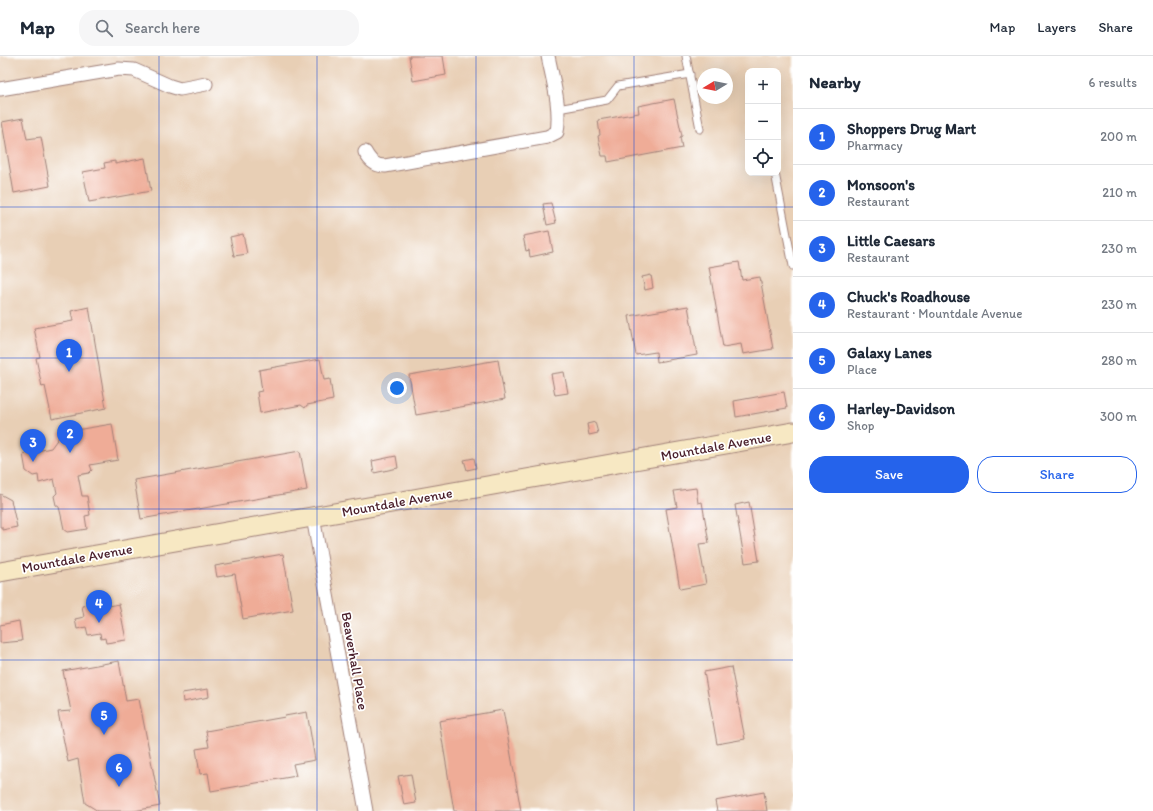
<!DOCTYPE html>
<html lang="en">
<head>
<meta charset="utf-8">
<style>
  :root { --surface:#fff; --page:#f6f6f7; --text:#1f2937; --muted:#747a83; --line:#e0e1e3; --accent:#2563eb }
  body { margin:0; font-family:Itim,sans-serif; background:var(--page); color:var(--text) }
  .controls { position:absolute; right:12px; top:12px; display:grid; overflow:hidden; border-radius:8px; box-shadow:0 4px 16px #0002 }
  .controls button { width:36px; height:36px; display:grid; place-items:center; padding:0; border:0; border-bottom:1px solid var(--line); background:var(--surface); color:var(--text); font:20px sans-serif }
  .compass { position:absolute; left:697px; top:12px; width:36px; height:36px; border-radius:50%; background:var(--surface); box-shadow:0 4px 16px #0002; rotate:260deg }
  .you { position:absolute; left:397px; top:332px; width:14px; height:14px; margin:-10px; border:3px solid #fff; border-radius:50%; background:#1a73e8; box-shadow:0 0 0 6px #1a73e833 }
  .badge { display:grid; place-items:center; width:26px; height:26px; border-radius:50%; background:var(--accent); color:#fff; font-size:13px; font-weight:700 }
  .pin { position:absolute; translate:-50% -33px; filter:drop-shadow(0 1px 2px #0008) }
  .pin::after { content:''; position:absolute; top:21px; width:14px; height:12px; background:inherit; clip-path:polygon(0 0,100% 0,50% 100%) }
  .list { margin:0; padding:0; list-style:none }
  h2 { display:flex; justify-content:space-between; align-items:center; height:52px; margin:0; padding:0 16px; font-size:17px }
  h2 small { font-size:13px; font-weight:400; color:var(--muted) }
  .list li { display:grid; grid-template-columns:26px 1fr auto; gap:12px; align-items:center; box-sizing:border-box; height:56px; padding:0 16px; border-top:1px solid var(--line) }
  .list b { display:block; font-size:15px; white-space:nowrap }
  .list p { margin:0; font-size:13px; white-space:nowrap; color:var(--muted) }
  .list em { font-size:13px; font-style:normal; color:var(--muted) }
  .actions { display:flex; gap:8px; padding:12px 16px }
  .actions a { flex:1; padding:9px 0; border:1px solid var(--accent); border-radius:16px; text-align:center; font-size:14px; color:var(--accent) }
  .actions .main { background:var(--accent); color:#fff }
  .icon { flex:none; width:22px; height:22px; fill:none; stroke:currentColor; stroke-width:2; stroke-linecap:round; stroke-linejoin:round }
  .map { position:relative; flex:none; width:793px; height:755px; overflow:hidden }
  header { display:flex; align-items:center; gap:24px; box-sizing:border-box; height:56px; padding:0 20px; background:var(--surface); border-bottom:1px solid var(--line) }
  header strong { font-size:19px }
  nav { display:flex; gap:22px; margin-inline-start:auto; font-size:14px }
  .search { width:280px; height:36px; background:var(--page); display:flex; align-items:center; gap:10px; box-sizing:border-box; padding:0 14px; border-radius:16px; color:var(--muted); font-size:15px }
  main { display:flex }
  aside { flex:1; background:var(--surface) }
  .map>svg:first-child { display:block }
  .built { fill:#e8cfb5; fill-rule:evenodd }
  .building { fill:#efac97 }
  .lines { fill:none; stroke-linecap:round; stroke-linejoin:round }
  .lane-casing { stroke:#9f7f77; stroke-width:9 }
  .street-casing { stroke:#9f7f77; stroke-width:15 }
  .secondary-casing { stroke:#9f7f77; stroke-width:21 }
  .lane { stroke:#fff; stroke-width:7 }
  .street { stroke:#fff; stroke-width:13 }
  .secondary { stroke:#f7e8c3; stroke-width:19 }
  .grid { fill:none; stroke:#1d4ed8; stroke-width:1; stroke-opacity:0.55 }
  .labels { text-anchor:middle; stroke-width:3.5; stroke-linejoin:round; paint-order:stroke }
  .street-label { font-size:14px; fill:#4a1f2b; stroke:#fff }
</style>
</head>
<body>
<header>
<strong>Map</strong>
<div class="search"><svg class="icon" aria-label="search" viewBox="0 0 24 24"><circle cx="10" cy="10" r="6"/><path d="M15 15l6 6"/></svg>Search here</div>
<nav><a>Map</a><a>Layers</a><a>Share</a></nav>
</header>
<main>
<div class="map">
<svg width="793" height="755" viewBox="0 0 793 755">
  <rect width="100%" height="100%" fill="#fff"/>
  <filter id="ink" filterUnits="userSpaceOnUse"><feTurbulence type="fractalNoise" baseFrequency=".025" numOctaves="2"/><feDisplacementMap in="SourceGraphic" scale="8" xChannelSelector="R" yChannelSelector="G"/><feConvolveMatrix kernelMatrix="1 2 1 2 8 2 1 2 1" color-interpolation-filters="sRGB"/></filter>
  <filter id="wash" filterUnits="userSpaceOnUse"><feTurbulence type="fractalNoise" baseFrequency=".012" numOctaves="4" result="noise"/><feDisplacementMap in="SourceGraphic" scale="16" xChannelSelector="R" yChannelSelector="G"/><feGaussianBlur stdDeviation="0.9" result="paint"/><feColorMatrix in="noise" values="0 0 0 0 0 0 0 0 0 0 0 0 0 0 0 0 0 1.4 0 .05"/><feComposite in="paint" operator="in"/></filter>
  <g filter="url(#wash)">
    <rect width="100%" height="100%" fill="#f4dfc3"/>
    <!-- built -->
    <path class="built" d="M0,0H793V755H0ZM748,15H778V117H748ZM703,18H727V42H703Z"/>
    <g id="blocks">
      <!-- building -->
      <g class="building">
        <polygon points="409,0 443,0 446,19 413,25"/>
        <polygon points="674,43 682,80 680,81 682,92 608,106 607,100 602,100 598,80 600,79 598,64 639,57 638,50"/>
        <polygon points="23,62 27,83 41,81 50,130 14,137 2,66"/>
        <polygon points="145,102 151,135 89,146 83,116 105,112 104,107 115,105 115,108"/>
        <polygon points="551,147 556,167 547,169 543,148"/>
        <polygon points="549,175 553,196 530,201 529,194 526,195 523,180"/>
        <polygon points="243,178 247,198 234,200 230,181"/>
        <polygon points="739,206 742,224 760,221 773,293 743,298 741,288 723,291 709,211"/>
        <polygon points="651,219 653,232 645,234 642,221"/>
        <polygon points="688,250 697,299 657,306 656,296 636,299 629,260"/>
        <polygon points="89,251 106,352 52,363 45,330 42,331 36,302 40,301 34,272 73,265 71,255"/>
        <polygon points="320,303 324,324 330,323 333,344 307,349 305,352 301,349 260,357 257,336 262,335 259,314"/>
        <polygon points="498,304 505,343 416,359 409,319"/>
        <polygon points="564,316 568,337 555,339 551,318"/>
        <polygon points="784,336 787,352 736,361 734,345"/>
        <polygon points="595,366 598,377 589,379 587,368"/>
        <polygon points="112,368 118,404 90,409 92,414 89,417 78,419 82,440 87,440 90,459 85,460 87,473 68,476 64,473 61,459 59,451 56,449 54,440 57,437 54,423 39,427 38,419 33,420 26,415 23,398 51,392 59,381 58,377"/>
        <polygon points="300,395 307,434 141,463 134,424"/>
        <polygon points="396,400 398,412 374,417 372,405"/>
        <polygon points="474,402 476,412 467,414 464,404"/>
        <polygon points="696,432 698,447 702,446 709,487 699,488 706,528 680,533 666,453 677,451 674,435"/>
        <polygon points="0,438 11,444 17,471 2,474 2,471 0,471"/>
        <polygon points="749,446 759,505 745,507 735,449"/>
        <polygon points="283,498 293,554 243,563 235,518 217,521 215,510"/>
        <polygon points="108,545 109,550 119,548 126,584 106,587 105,582 101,583 100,577 88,579 86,571 77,573 75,563 84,561 82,550"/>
        <polygon points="19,565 22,585 0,587 0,569"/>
        <polygon points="119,605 126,645 139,643 160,750 134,755 98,755 85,747 78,703 68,706 58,656 71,655 63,615"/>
        <polygon points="731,611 745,683 717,688 704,616"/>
        <polygon points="208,633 209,641 183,646 182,637"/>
        <polygon points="503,654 521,755 454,755 439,665"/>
        <polygon points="307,656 315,704 293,708 296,720 211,735 208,717 200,718 196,693 209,691 206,675 285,661 285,660"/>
        <polygon points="411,718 416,747 404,749 398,720"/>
        <polygon points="764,736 767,755 717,755 715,745"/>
      </g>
    </g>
  </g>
  <g filter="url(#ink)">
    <use href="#blocks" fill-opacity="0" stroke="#9f7f77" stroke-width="1"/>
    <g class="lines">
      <!-- lane casing -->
      <g class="lane-casing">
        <g id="lane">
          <polyline points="686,0 700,73"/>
          <polyline points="558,53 607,44 618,30 690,18"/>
          <polyline points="775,117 793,210"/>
        </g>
      </g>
      <!-- street casing -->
      <g class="street-casing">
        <g id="street">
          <polyline points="0,33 119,13 134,14 170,30 180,33 206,28"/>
          <path d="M365,96C370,105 375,110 385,110L547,81L557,76C561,51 553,25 548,0"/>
          <polyline points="313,461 366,755"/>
        </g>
      </g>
      <!-- secondary casing -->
      <g class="secondary-casing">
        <polyline id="secondary" points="0,516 793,376"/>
      </g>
      <!-- lane -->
      <use href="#lane" class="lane"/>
      <!-- street -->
      <use href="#street" class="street"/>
      <!-- secondary -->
      <use href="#secondary" class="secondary"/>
    </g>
  </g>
  <!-- grid -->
  <path class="grid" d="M159,0V755M317,0V755M476,0V755M634,0V755M0,151H793M0,302H793M0,453H793M0,604H793"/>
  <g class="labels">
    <!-- street labels -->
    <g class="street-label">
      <text transform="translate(716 390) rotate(-10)" y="5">Mountdale Avenue</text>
      <text transform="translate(397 446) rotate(-10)" y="5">Mountdale Avenue</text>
      <text transform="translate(77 502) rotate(-10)" y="5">Mountdale Avenue</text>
      <text transform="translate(355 605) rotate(80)" y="5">Beaverhall Place</text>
    </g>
  </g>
</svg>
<div class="controls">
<button>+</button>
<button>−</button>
<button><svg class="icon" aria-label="locate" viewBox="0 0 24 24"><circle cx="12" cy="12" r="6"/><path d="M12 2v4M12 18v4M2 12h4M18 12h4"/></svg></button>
</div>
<svg class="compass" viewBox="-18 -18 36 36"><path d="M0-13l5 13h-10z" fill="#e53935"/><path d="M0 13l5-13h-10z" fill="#747a83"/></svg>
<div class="you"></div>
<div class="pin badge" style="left:69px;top:316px">1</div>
<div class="pin badge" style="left:70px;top:397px">2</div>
<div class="pin badge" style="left:33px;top:406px">3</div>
<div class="pin badge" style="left:99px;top:567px">4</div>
<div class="pin badge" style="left:104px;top:679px">5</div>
<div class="pin badge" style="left:119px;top:731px">6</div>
</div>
<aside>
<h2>Nearby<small>6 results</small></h2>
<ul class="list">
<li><span class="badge">1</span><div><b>Shoppers Drug Mart</b><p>Pharmacy</p></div><em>200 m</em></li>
<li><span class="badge">2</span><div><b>Monsoon's</b><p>Restaurant</p></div><em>210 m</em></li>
<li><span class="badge">3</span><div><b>Little Caesars</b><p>Restaurant</p></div><em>230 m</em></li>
<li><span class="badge">4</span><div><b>Chuck's Roadhouse</b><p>Restaurant · Mountdale Avenue</p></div><em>230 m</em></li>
<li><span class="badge">5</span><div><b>Galaxy Lanes</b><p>Place</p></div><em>280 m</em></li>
<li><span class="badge">6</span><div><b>Harley-Davidson</b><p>Shop</p></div><em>300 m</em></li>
</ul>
<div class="actions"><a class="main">Save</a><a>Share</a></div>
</aside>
</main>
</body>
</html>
